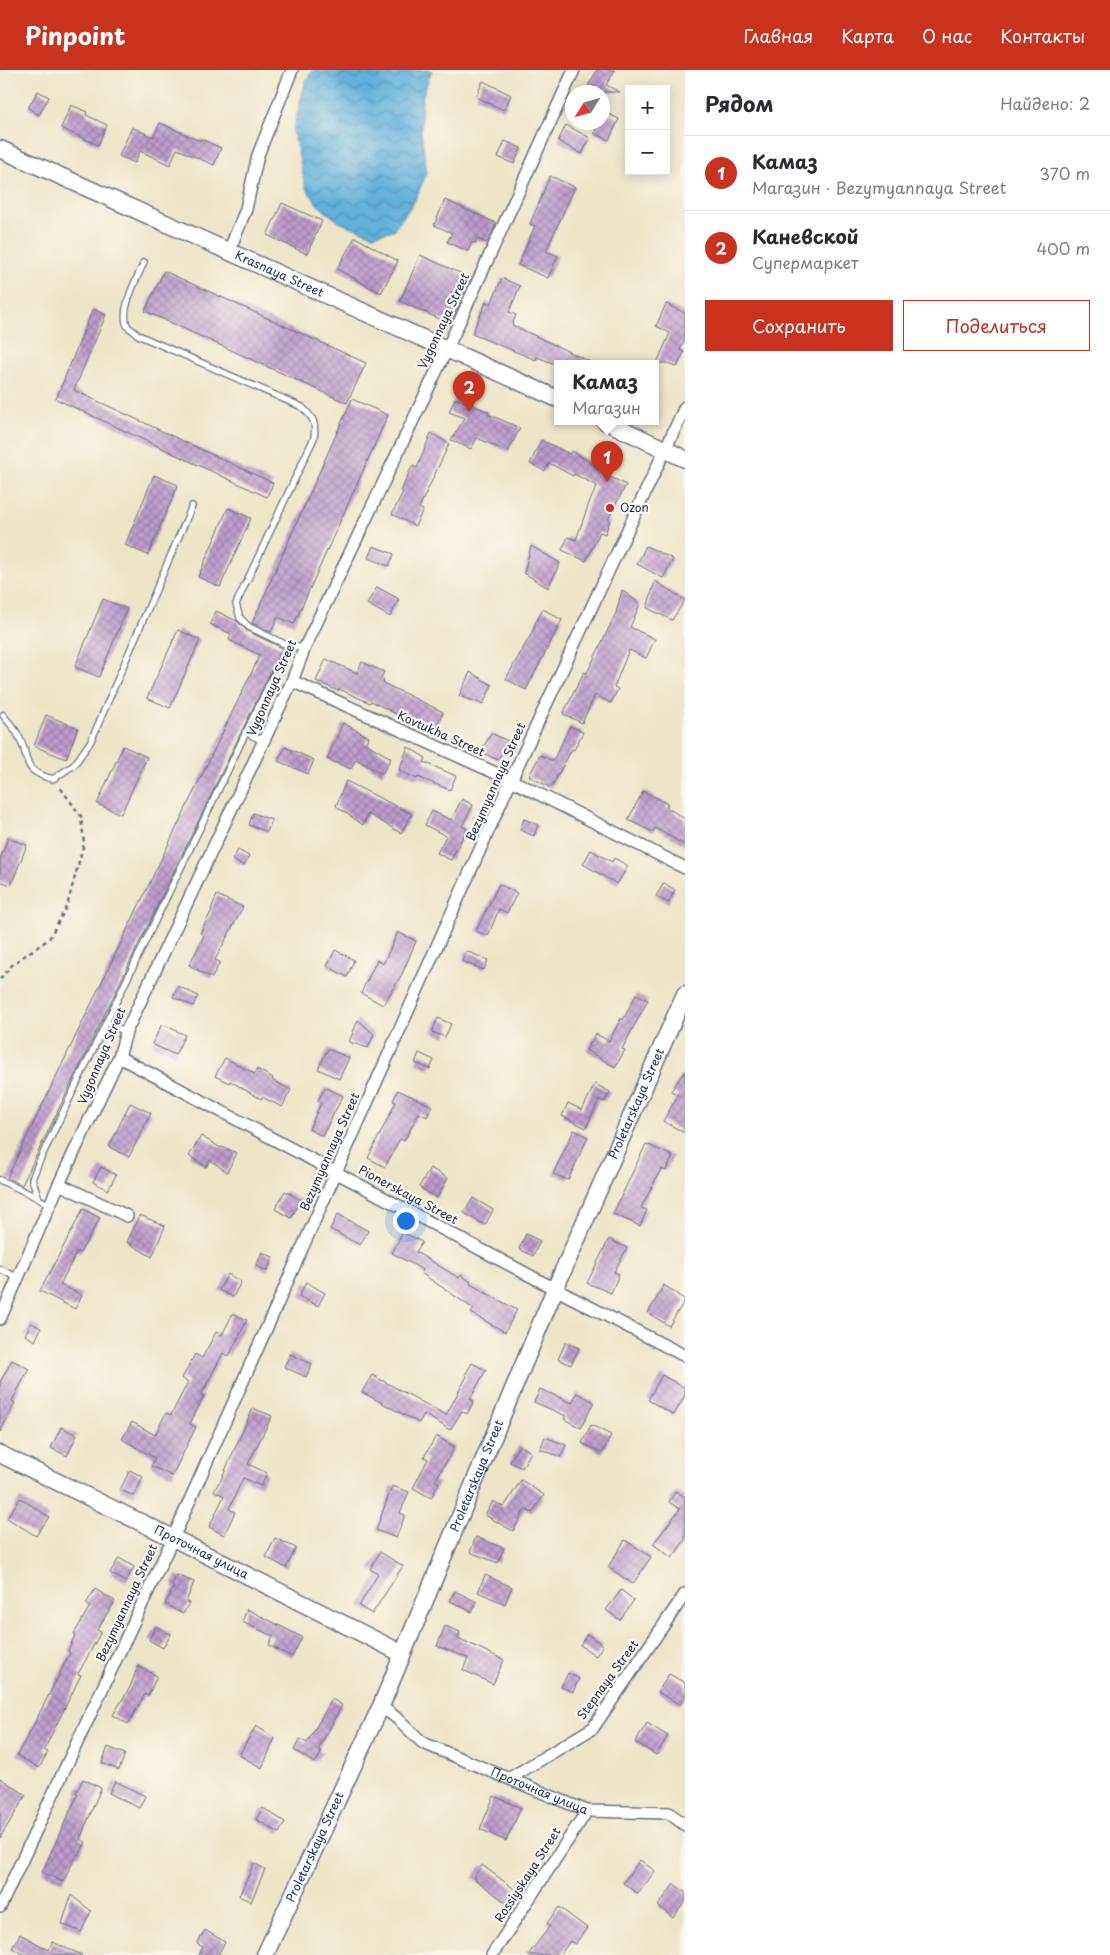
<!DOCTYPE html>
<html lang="ru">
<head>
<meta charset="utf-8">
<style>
  :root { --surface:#fff; --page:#f7f7f7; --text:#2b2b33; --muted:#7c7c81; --line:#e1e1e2; --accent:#c8321e }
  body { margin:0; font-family:"Playpen Sans",sans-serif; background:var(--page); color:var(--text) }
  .controls { position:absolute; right:15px; top:15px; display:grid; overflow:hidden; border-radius:0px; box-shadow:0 2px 12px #0003 }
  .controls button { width:45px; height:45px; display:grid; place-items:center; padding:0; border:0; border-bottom:1px solid var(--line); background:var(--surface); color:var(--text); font:25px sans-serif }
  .compass { position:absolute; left:565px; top:15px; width:45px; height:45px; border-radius:50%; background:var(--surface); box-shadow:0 2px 12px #0003; rotate:233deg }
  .you { position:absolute; left:405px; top:1150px; width:18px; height:18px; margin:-12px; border:4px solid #fff; border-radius:50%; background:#1a73e8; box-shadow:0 0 0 8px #1a73e833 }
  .badge { display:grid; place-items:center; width:32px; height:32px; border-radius:50%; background:var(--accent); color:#fff; font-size:16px; font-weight:700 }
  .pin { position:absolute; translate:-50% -41px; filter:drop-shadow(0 1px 2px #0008) }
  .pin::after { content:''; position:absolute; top:26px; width:18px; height:15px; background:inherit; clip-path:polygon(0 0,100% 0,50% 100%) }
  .popup { position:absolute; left:554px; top:290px; width:105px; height:65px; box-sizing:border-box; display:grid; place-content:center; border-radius:0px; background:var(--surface); filter:drop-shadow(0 1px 4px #0005); font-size:16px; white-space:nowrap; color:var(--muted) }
  .popup b { font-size:19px; color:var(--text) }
  .popup::after { content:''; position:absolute; left:50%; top:100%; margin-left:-10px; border:10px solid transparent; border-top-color:var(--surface) }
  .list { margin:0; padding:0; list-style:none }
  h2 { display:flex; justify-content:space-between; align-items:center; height:65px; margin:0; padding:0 20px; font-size:21px }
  h2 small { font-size:16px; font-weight:400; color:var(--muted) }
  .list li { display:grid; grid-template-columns:32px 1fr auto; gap:15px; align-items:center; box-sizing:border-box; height:75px; padding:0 20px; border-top:1px solid var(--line) }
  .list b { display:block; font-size:19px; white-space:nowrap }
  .list p { margin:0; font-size:16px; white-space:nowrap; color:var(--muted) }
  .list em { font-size:16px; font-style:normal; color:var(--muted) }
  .actions { display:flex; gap:10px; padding:15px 20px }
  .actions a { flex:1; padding:11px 0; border:1px solid var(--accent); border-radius:0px; text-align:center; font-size:18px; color:var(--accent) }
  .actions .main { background:var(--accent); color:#fff }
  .map { position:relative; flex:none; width:685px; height:1885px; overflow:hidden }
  header { display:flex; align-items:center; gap:30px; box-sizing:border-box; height:70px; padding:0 25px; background:var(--accent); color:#fff }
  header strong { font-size:24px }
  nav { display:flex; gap:28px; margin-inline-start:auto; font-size:18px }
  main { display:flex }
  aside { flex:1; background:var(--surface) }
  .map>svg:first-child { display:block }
  .water { fill:url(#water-waves); stroke:#3e709c }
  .building { fill:url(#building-cross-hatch) }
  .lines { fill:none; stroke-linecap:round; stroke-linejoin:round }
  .lane-casing { stroke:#646f83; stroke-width:8 }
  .street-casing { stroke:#646f83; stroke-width:14 }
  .secondary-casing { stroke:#646f83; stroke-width:19 }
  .path { stroke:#646f83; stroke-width:2.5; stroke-dasharray:4 4; stroke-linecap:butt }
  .lane { stroke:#fff; stroke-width:5.5 }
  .street { stroke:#fff; stroke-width:11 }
  .secondary { stroke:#fff; stroke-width:16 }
  .poi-dot { fill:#c8321e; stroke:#fbf7ec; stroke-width:2 }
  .labels { text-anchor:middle; stroke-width:4.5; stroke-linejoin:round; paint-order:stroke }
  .street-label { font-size:12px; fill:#1b2f5e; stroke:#fbf7ec }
  .poi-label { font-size:12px; fill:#1b2f5e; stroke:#fbf7ec; text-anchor:start }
</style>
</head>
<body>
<header>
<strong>Pinpoint</strong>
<nav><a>Главная</a><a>Карта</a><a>О нас</a><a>Контакты</a></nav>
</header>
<main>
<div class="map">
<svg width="685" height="1885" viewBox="0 0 685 1885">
  <defs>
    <pattern id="water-waves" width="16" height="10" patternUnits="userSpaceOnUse" patternTransform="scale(1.25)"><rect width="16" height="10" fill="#61b0db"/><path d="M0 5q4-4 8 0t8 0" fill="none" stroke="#4f90b5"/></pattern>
    <pattern id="building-cross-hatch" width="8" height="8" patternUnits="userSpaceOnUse" patternTransform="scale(1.25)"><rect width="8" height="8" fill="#be9ccc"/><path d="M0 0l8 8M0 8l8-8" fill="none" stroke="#9a80a9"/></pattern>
  </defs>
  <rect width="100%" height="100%" fill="#fbf7ec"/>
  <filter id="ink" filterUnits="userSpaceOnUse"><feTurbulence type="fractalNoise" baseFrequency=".02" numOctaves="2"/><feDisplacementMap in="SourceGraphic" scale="10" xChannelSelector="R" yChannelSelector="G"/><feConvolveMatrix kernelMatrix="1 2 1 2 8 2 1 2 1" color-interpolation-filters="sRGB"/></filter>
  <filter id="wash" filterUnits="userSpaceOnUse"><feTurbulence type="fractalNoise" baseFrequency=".0096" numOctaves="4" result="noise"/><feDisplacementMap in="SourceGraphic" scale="20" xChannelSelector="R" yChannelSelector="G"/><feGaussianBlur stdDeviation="1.12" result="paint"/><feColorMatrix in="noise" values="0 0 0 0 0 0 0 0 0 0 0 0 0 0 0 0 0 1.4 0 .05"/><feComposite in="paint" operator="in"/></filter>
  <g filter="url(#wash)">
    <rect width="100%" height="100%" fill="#ede5c7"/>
    <!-- water -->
    <polygon class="water" points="313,0 432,0 422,28 421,61 427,103 414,132 394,160 373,165 339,152 318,135 306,118 293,60 306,10"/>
    <g id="blocks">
      <!-- building -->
      <g class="building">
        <polygon points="597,0 615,0 606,15 620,22 585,22"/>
        <polygon points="483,11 511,25 504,40 476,27"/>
        <polygon points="38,21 49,27 39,45 28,38"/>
        <polygon points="71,35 87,42 86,45 107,55 98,75 61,58"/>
        <polygon points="605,42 619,49 609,70 594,63 599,52 602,52"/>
        <polygon points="160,53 200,71 201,69 221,78 214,95 177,79 170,95 140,81 135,93 119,86 132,57 153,67"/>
        <polygon points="566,55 590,68 582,84 558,71"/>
        <polygon points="505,71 521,78 514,94 498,87"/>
        <polygon points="550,106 575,117 546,181 558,186 548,208 518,195 535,156 530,154"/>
        <polygon points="445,130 496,153 487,173 477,169 475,173 472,172 468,181 447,172 452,163 434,155"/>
        <polygon points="282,133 322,151 307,184 267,165"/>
        <polygon points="355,167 398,191 381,223 337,199"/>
        <polygon points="420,185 471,208 450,254 400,231"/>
        <polygon points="164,201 366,293 347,333 145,241"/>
        <polygon points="502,208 520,216 509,242 516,245 512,255 593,293 552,293 537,287 536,290 472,264 486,232 491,234"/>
        <polygon points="666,234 685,243 685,269 680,280 684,282 677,297 668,293 657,293 670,263 656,256"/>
        <polygon points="93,239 106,245 74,320 273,413 267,427 56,329"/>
        <polygon points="455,328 489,342 488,344 520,358 508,382 477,368 471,379 451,370 465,348 449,342"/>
        <polygon points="352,329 388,345 294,554 278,547 271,562 252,553"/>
        <polygon points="431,363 449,374 419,438 423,440 415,456 392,444 403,422 401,421 412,396 417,398"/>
        <polygon points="541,370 570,384 572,381 599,398 597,400 626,415 608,449 610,450 605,464 600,462 586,491 562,480 568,467 576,470 589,433 597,416 574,404 573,406 549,393 545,401 530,394"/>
        <polygon points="154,405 178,415 148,485 125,475"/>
        <polygon points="228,438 251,448 220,517 198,507"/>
        <polygon points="373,476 394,484 389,496 368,488"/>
        <polygon points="531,476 560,493 548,518 524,503"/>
        <polygon points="646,476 673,489 663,508 637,494"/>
        <polygon points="655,511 685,530 672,550 647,538"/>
        <polygon points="377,517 399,529 390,547 367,534"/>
        <polygon points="622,520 640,534 630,557 655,569 646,588 629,580 614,617 618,619 611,633 595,625 582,653 563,644 584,602 587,603 616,543"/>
        <polygon points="103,529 127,539 99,607 75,597"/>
        <polygon points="543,539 562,550 526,620 506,609 535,557 534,556"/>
        <polygon points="216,541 237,551 247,561 282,578 22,1115 7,1108 260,585 229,570 231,564 210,554"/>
        <polygon points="178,560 200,570 170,638 147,628"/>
        <polygon points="326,589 357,603 362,592 384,602 381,608 384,610 383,613 443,642 433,663 371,631 370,633 339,619 338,621 316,611"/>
        <polygon points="470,602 492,615 483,634 459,626"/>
        <polygon points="46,645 78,658 66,689 34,676"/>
        <polygon points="343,653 369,667 365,673 391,688 382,704 356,689 351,699 327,689"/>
        <polygon points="570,656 583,662 574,680 572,679 551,718 529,706 540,685 553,691"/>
        <polygon points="491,663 508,671 498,690 481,682"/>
        <polygon points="123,676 147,687 121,744 97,734"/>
        <polygon points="285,677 314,690 308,704 278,691"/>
        <polygon points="408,677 426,688 424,692 456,706 450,720 418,707 417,709 399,700"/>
        <polygon points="346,711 412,744 401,763 368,744 363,755 336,736"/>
        <polygon points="643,721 668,734 666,737 685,749 685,775 655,758 653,762 628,750"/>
        <polygon points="462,729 473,735 462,756 467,759 451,790 437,783 446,766 425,755 432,741 451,750"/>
        <polygon points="253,743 272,750 267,762 249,755"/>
        <polygon points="524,749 538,755 534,766 520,760"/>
        <polygon points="8,768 27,775 11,815 0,811 0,789"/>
        <polygon points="238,780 249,786 244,796 232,790"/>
        <polygon points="591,780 612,792 614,788 628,796 617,814 583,794"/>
        <polygon points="664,813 675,820 668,833 656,826"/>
        <polygon points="499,814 517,823 507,843 499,839 488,866 476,861"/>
        <polygon points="217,825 243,837 215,890 220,892 212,908 189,895 204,866 200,863 212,840 211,839"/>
        <polygon points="398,862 416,871 402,904 383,935 361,923 377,890 383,894"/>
        <polygon points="335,880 354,890 347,907 327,896"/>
        <polygon points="466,881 488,890 484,900 462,891"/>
        <polygon points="178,916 198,926 193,936 173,927"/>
        <polygon points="636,924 648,930 622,979 625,980 615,997 586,980 596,964 609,971 621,948 623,950"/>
        <polygon points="438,948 451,954 445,967 432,962"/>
        <polygon points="358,950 374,964 368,978 349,972"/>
        <polygon points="162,954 185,965 175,985 152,974"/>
        <polygon points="328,979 349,988 339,1009 318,999"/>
        <polygon points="419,983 434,990 430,999 415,993"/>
        <polygon points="225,988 255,1004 257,999 273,1008 272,1010 291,1020 282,1037 262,1027 261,1029 230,1011 229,1013 215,1006"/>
        <polygon points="685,1001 685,1063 663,1051 678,1025 671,1021"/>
        <polygon points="595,1014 610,1022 604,1032 599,1029 586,1058 562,1046 568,1033 582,1040"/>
        <polygon points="325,1017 343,1026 322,1066 309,1059 321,1033 318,1031"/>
        <polygon points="398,1020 432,1036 427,1047 419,1043 404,1071 400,1069 385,1097 368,1088 396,1032 393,1031"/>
        <polygon points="130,1033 151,1043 129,1087 109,1077"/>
        <polygon points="574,1060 588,1067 568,1110 553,1104"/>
        <polygon points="201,1066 221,1078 222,1077 237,1083 227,1102 210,1090 206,1097 189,1086"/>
        <polygon points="646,1074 673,1086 666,1101 661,1099 641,1138 647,1140 640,1156 613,1144"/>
        <polygon points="101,1097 116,1105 108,1120 93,1112"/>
        <polygon points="430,1098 448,1108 437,1128 419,1117"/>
        <polygon points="285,1121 301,1130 291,1148 275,1139"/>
        <polygon points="473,1128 493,1140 485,1155 464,1143"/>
        <polygon points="83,1139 100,1148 80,1183 77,1181 60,1215 82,1225 75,1239 40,1221"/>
        <polygon points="338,1144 368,1161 360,1175 330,1159"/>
        <polygon points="140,1145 165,1156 152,1187 127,1172"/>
        <polygon points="403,1162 422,1172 416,1182 459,1208 461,1205 471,1212 470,1214 517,1240 505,1262 471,1243 474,1239 421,1203 423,1200 392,1183"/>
        <polygon points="526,1164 540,1171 533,1186 519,1179"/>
        <polygon points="609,1169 627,1178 614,1202 619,1204 611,1223 587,1213"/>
        <polygon points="262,1182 273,1187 267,1201 256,1196"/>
        <polygon points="228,1204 241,1212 233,1227 219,1220"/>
        <polygon points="306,1212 325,1223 318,1236 299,1226"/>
        <polygon points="664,1215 685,1230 669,1256 648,1243"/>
        <polygon points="233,1243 247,1250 229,1286 223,1283 201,1325 204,1326 190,1354 196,1357 172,1406 151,1396 155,1388 122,1369 132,1352 155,1365 166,1343 171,1345 188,1312 182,1308 195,1284 202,1288 216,1262 222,1265"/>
        <polygon points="31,1253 41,1258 35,1271 25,1265"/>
        <polygon points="566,1272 579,1278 571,1295 558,1289"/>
        <polygon points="290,1284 312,1294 306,1307 284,1297"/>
        <polygon points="12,1290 29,1299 12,1331 15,1333 0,1362 0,1312"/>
        <polygon points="472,1293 486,1300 470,1329 474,1331 467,1344 462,1341 450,1360 424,1344 419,1353 362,1322 372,1305 446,1345 467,1306 465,1305"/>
        <polygon points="662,1305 685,1318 685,1325 674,1345 648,1330"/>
        <polygon points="540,1319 572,1333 577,1323 594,1332 581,1358 564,1349 566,1346 534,1332"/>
        <polygon points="253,1338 272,1346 248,1394 267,1403 261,1416 243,1408 229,1439 235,1442 224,1465 209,1457 224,1426 214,1421 219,1412 220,1412"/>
        <polygon points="591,1355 611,1365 602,1383 582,1373"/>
        <polygon points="61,1357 77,1365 67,1386 51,1378"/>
        <polygon points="436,1366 455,1377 435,1411 439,1413 431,1428 413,1418 428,1389 424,1387"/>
        <polygon points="545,1367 566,1375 561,1387 540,1379"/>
        <polygon points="519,1375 531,1382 522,1398 510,1392"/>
        <polygon points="130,1400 143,1407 134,1426 120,1420"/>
        <polygon points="521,1410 544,1425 532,1443 525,1439 513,1461 485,1445 493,1431 504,1437"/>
        <polygon points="392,1416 409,1422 400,1443 405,1445 396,1468 376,1460"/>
        <polygon points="676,1421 685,1427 685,1470 672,1488 653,1474 680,1439 669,1432"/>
        <polygon points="20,1428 49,1447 36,1466 7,1448"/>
        <polygon points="476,1467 504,1478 498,1493 470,1482"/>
        <polygon points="275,1468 296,1478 286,1498 266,1487"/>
        <polygon points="625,1470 651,1487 633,1514 608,1497"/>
        <polygon points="380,1482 403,1496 372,1544 359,1536 378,1504 370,1499"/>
        <polygon points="119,1488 134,1497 126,1512 110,1503"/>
        <polygon points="176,1505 194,1512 186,1532 189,1533 183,1544 165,1534 174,1517 172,1516"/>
        <polygon points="485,1505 512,1517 505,1534 478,1522"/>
        <polygon points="95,1519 115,1531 97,1560 101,1562 78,1604 81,1605 44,1680 48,1682 39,1698 17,1685 32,1658 70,1583 68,1581 75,1565 74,1564 90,1536 86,1534"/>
        <polygon points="621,1520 634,1530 620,1550 606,1540"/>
        <polygon points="455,1521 477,1532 472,1542 450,1531"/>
        <polygon points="247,1539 302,1567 292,1587 269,1575 273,1566 242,1552"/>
        <polygon points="156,1556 171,1564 163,1578 149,1570"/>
        <polygon points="445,1556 460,1562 458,1568 504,1590 493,1614 463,1600 468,1588 437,1576"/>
        <polygon points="587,1564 603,1575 596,1586 580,1575"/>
        <polygon points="138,1596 157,1606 148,1626 145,1624 128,1654 113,1645 130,1617"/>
        <polygon points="568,1603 579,1609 573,1622 561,1617"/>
        <polygon points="669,1604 685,1613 685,1626 680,1635 658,1622"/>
        <polygon points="332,1629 342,1635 318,1680 322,1682 315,1693 294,1680 300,1669 307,1673"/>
        <polygon points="647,1653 668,1666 656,1685 635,1672"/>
        <polygon points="256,1656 275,1668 262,1698 239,1685"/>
        <polygon points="108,1677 125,1684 119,1700 102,1693"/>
        <polygon points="0,1708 26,1725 0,1768"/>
        <polygon points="83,1709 101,1718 80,1769 86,1772 79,1785 77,1784 63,1812 42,1802 78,1724 76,1723"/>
        <polygon points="115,1711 145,1726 139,1738 109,1723"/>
        <polygon points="494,1726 521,1738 506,1771 480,1759"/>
        <polygon points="263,1738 285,1752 279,1763 256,1749"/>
        <polygon points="640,1790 655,1801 638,1824 623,1813"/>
        <polygon points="254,1793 265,1799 251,1832 239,1826"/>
        <polygon points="482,1795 517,1821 508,1834 473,1808"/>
        <polygon points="674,1814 685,1822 685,1832 673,1848 658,1836"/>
        <polygon points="71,1825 91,1841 81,1862 62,1854"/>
        <polygon points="559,1837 587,1858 575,1874 570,1871 560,1885 528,1885 550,1856 547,1853"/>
        <polygon points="205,1860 225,1872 218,1885 199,1885 203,1877 197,1874"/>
        <polygon points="20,1864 49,1880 52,1872 82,1885 24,1885 12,1878"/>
      </g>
    </g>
  </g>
  <g filter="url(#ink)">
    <use href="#blocks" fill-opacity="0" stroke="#646f83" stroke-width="1"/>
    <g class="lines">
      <!-- lane casing -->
      <g class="lane-casing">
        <g id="lane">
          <path d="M144,192C138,207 118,241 128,257C131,259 135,262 138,265L302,337C314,349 316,352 314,368L236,534L240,548L249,557L291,577H305"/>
          <path d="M3,645C8,652 16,659 19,667C31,689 20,701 53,709L74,695L91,671L192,436"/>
          <polyline points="245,662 263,671"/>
          <polyline points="106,952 126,962"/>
          <path d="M0,1110C17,1119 35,1124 50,1136"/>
          <polyline points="38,1126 32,1109 38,1094 278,596 291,577"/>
          <polyline points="0,1199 18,1208"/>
        </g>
      </g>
      <!-- street casing -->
      <g class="street-casing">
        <g id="street">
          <polyline points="229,181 246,139 258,85 292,0"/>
          <polyline points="292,611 511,710 685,798"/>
          <polyline points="119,987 555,1219 685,1286"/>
          <polyline points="59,1114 127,1146"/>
          <polyline points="0,1249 59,1114 119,987 126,962 292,611 305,577 447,279 574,0"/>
          <path id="s1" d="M381,1636L399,1650L423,1673L587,1741L669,1743L685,1755"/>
          <polyline points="510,1708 593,1658 685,1524"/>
          <polyline points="0,1837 173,1468 511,710 685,337"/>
          <polyline points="492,1885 587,1741"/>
        </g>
      </g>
      <!-- secondary casing -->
      <g class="secondary-casing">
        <g id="secondary">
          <path id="s2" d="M0,79L558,329"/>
          <polyline points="605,351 685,389"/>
          <path id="s3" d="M0,1384L173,1468L401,1583"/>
          <path id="s4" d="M265,1885L381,1636L555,1219L685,924"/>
        </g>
      </g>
      <!-- path -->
      <polyline class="path" points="0,909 14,893 49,869 67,836 84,773 81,746 59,716"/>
      <!-- lane -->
      <use href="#lane" class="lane"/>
      <!-- street -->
      <use href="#street" class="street"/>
      <!-- secondary -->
      <use href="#secondary" class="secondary"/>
    </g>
  </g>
  <!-- markers -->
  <circle class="poi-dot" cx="610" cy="438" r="5"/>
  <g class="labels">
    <!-- street labels -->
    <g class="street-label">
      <text dy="4" stroke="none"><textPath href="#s2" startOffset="306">Krasnaya Street</textPath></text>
      <text transform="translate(444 251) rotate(-65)" y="4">Vygonnaya Street</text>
      <text transform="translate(272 618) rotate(-66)" y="4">Vygonnaya Street</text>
      <text transform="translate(441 664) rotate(24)" y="4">Kovtukha Street</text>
      <text transform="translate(496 712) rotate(-66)" y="4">Bezymyannaya Street</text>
      <text transform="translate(102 986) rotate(-67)" y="4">Vygonnaya Street</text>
      <text dy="4" stroke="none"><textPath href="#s4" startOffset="929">Proletarskaya Street</textPath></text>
      <text transform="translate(330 1082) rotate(-66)" y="4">Bezymyannaya Street</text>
      <text transform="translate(408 1125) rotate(28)" y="4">Pionerskaya Street</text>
      <text dy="4" stroke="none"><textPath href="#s4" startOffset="524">Proletarskaya Street</textPath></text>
      <text dy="4" stroke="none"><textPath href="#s3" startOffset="224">Проточная улица</textPath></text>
      <text transform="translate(127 1533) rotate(-65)" y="4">Bezymyannaya Street</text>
      <text transform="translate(608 1610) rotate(-54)" y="4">Stepnaya Street</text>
      <text dy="4" stroke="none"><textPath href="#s1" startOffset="182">Проточная улица</textPath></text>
      <text dy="4" stroke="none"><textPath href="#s4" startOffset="119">Proletarskaya Street</textPath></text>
      <text transform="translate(528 1805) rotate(-57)" y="4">Rossiyskaya Street</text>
    </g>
    <!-- poi labels -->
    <g class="poi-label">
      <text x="620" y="442">Ozon</text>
    </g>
  </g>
</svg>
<div class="controls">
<button>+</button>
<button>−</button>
</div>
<svg class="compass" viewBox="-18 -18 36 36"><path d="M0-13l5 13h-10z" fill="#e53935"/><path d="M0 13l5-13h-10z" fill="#7c7c81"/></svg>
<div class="you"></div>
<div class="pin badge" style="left:607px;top:412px">1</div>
<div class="popup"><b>Камаз</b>Магазин</div>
<div class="pin badge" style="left:469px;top:342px">2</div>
</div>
<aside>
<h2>Рядом<small>Найдено: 2</small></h2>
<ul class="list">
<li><span class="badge">1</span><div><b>Камаз</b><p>Магазин · Bezymyannaya Street</p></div><em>370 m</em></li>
<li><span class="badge">2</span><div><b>Каневской</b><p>Супермаркет</p></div><em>400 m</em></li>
</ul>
<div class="actions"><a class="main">Сохранить</a><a>Поделиться</a></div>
</aside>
</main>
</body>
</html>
